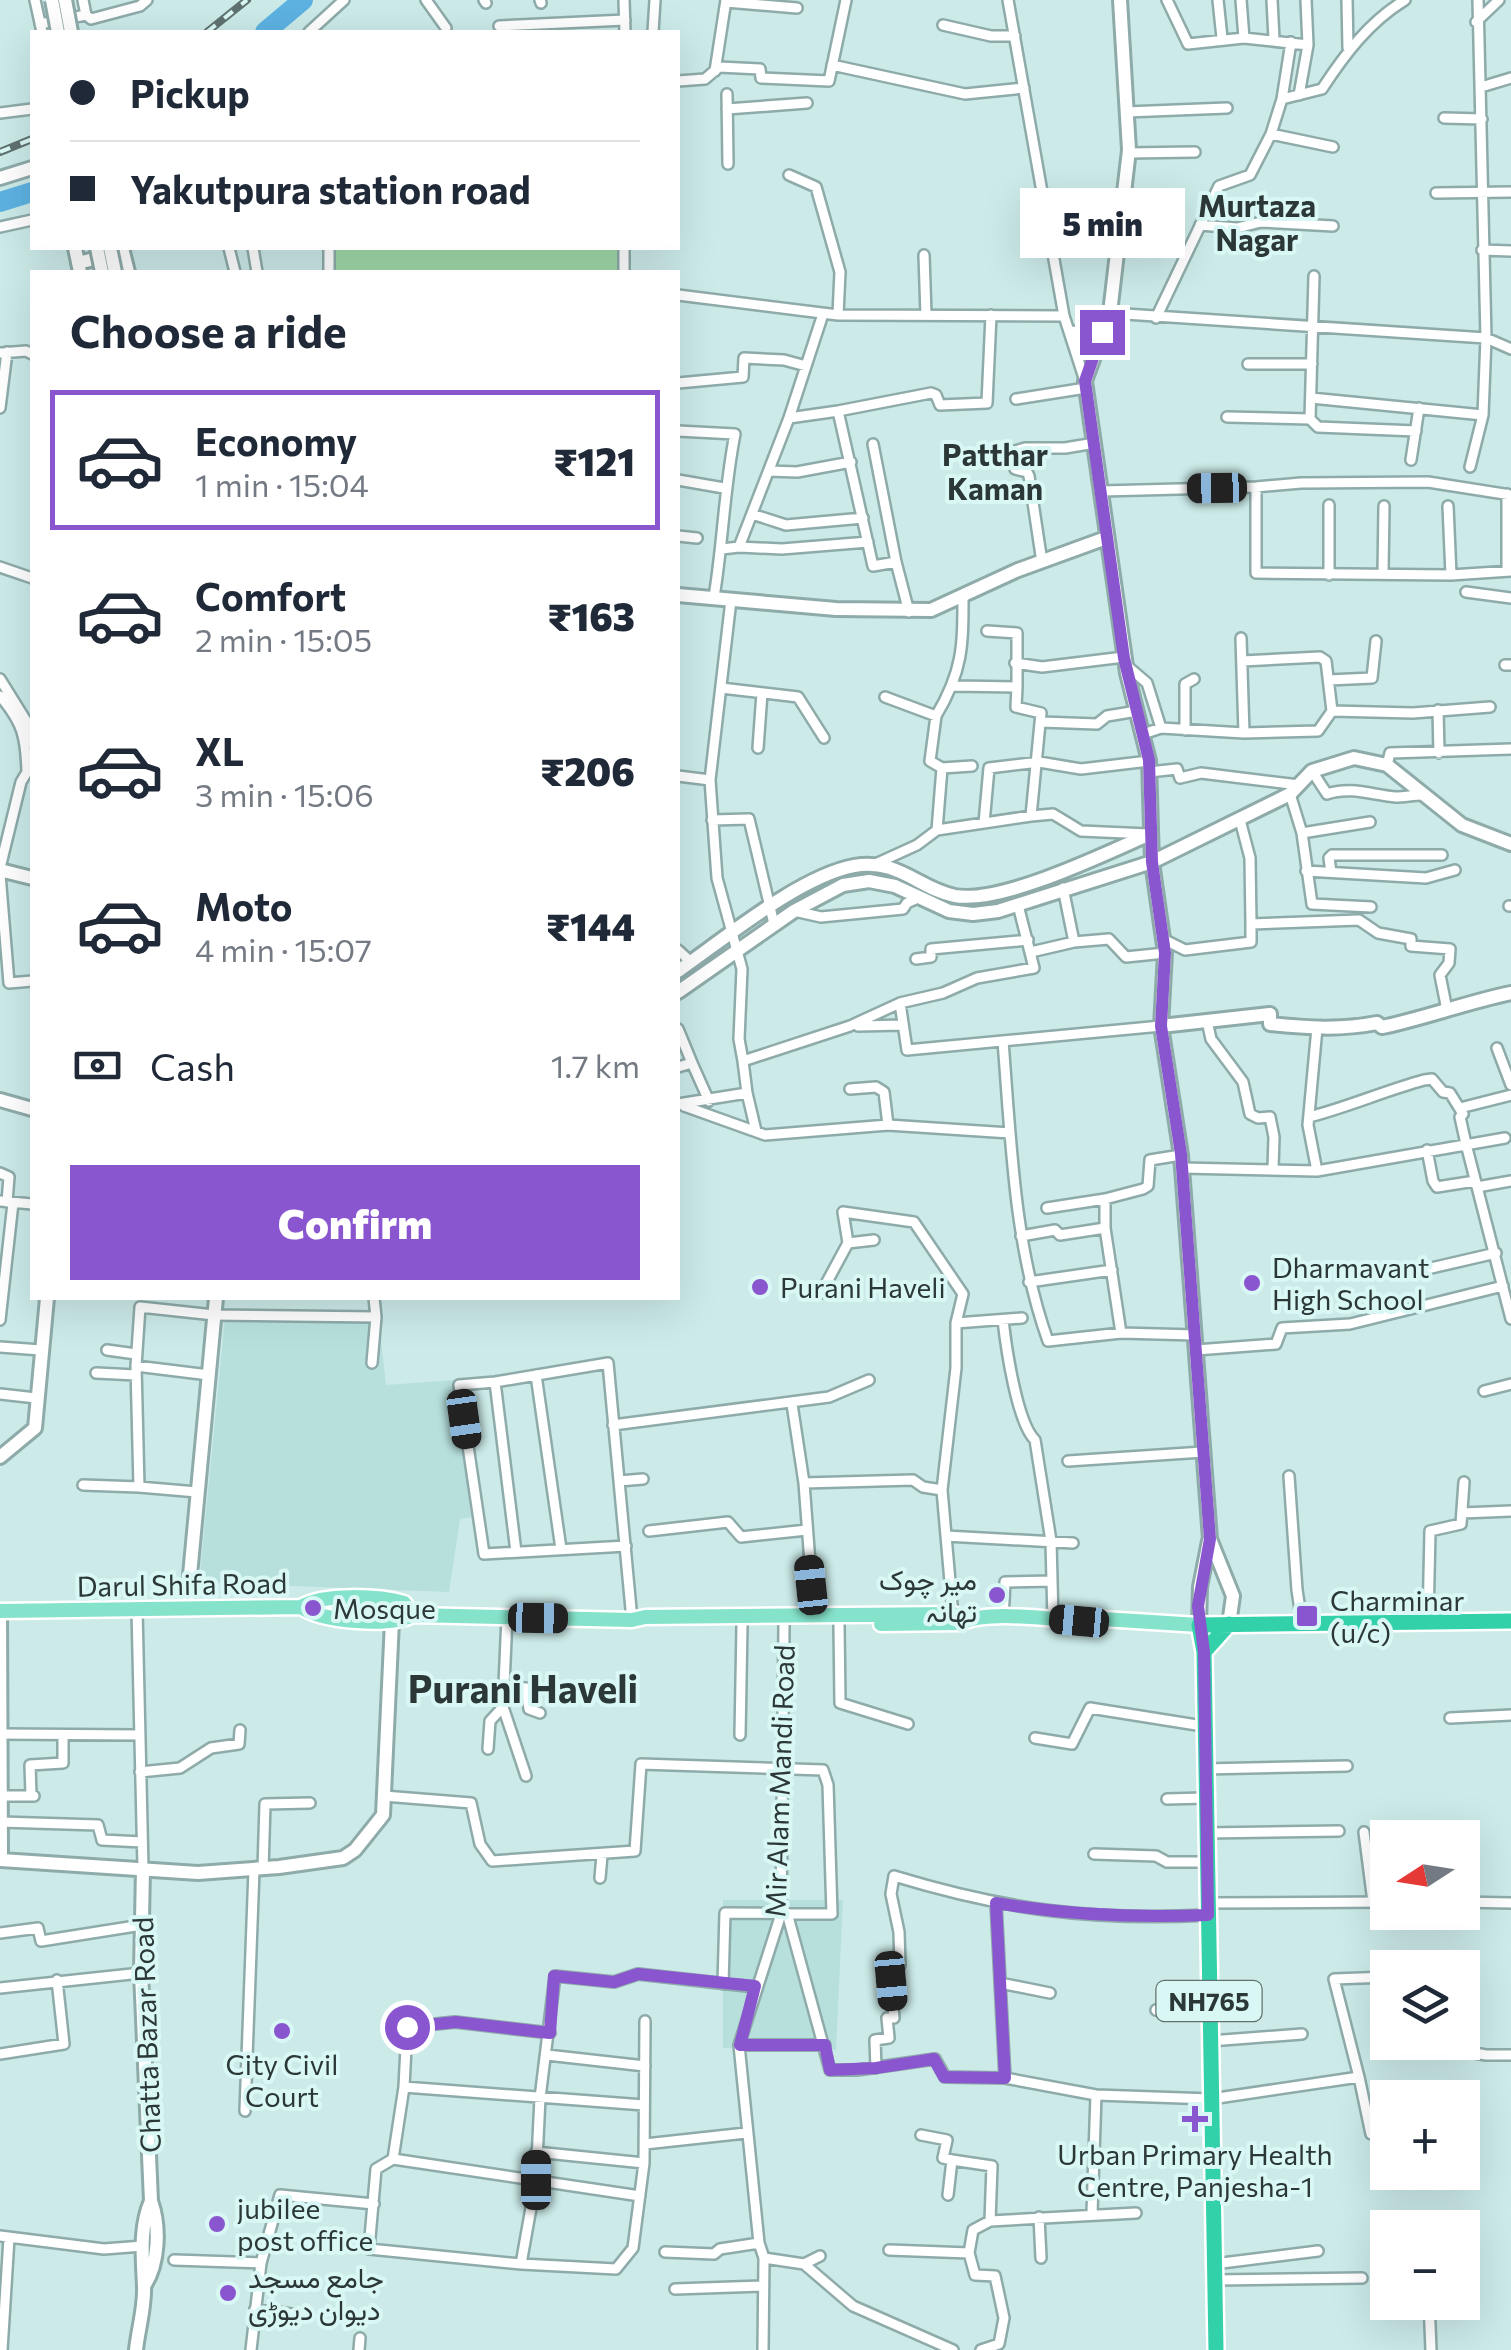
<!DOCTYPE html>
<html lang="en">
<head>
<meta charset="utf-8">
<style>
	:root { --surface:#fff; --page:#f2f2f3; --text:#1f2937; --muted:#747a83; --line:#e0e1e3; --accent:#8a56cf }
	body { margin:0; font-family:Commissioner,Vazirmatn,sans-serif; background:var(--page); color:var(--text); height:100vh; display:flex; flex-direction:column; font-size:38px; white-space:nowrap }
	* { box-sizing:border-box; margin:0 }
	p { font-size:32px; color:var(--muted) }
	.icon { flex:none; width:55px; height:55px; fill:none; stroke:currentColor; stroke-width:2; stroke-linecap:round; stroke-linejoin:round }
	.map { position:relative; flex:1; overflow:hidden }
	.drawer { position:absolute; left:30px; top:270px; width:650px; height:1030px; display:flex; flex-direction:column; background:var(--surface); border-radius:0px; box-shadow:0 10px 40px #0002 }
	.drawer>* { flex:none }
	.banner { position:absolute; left:30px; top:30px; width:650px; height:220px; border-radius:0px; box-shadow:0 10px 40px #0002; display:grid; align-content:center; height:220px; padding:0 40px; background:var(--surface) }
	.needle { width:65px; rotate:258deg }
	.fabs { position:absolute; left:1370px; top:1820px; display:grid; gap:20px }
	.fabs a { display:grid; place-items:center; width:110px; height:110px; border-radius:0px; background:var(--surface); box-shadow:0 10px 40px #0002; font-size:50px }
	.end { position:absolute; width:45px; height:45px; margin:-22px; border:12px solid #8a56cf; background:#fff; box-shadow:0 0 0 5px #fff }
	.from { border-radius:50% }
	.bubble { position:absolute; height:70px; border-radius:0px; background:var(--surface); box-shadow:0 10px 40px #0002; font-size:32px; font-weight:800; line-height:70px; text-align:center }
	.car { position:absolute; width:30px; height:60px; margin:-30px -15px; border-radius:12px; box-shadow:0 0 8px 2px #0007; background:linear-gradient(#222 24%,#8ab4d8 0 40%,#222 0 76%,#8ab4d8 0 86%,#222 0) }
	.banner b { display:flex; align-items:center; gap:35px; height:95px; font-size:38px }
	.banner b+b { border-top:2px solid var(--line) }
	.banner i { width:25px; height:25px; background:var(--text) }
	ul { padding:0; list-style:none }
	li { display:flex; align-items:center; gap:30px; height:140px; margin:0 20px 15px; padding:0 20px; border:5px solid transparent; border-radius:0px }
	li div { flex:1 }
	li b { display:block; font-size:38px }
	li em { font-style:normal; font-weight:800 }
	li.selected { border-color:var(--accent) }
	li>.icon { width:90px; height:90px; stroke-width:1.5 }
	h2 { padding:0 40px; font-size:45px; line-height:120px }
	.pay { display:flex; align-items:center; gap:25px; height:110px; padding:0 40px; font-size:38px }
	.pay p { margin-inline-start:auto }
	.button { display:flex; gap:20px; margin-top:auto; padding:20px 40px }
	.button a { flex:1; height:115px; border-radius:0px; background:var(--accent); color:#fff; font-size:40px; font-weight:800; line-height:115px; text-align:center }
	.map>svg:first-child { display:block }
	.built { fill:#b7e0dd }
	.green { fill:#9fd9a9 }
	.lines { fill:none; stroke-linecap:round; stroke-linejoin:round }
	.river { stroke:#5db2e2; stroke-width:20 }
	.street-casing { stroke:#8eabaa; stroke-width:14 }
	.secondary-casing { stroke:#8eabaa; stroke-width:18 }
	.primary-casing { stroke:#fff; stroke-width:19 }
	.highway-casing { stroke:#fff; stroke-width:20 }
	.street { stroke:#fff; stroke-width:9 }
	.secondary { stroke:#fff; stroke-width:12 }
	.primary { stroke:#85e3cb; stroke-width:14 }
	.highway { stroke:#33d1a9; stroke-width:15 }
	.rail-casing { stroke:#5f7170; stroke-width:8 }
	.rail { stroke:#d8f7f5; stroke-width:4; stroke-dasharray:11; stroke-linecap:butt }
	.secondary-bridge-casing { stroke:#8eabaa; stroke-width:18; stroke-linecap:butt }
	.secondary-bridge { stroke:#fff; stroke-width:12 }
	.route { stroke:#8a56cf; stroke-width:12 }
	.poi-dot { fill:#8a56cf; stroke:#d8f7f5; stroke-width:4 }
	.labels { text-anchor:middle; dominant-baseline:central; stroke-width:8; stroke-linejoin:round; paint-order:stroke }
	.shield { fill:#d8f7f5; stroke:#607170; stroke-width:2.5 }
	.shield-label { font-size:25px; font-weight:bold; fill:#2c3837 }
	.poi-label { font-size:28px; fill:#2c3837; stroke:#d8f7f5; text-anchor:start }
	.street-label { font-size:28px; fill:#2c3837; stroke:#d8f7f5 }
	.neighbourhood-label { font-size:30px; font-weight:bold; fill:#2c3837; stroke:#d8f7f5 }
	.district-label { font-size:38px; font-weight:bold; fill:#2c3837; stroke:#d8f7f5 }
</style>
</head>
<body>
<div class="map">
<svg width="1511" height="2350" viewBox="0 0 1511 2350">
	<rect width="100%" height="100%" fill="#cbeae8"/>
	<path class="built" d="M378,1314L386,1385L456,1380L471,1517L460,1519L449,1592L214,1583L200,1573L225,1318Z
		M723,1900H843L836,2050L723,2048Z"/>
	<path class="green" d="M334,248H621V272L335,271Z"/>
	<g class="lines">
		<path class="river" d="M265,32L303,0
			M0,202L32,192"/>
		<g class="street-casing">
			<path id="street" d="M35,0L42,32
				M83,0L86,15L91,19L140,6L147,0
				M426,0L446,28
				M484,0L486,3
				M540,0L541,3
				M624,0L625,32
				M1008,0L1064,316L1085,381
				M1167,0L1188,44L1244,38L1308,45
				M1218,0L1222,38
				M1241,0L1244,38
				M1272,0L1274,39
				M1347,0L1348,48
				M726,2L797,8
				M1476,22L1499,0
				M40,24L86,15
				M943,25L991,36H1015
				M499,26L625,20
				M309,32L344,0
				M653,32L655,0
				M832,65L965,94L1024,88
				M715,71L726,0
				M678,81L705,79L719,67L760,69L761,78L829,81L846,0
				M1481,87L1511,78
				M727,94L728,164
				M1299,95L1308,45L1306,0
				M1282,99L1291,42
				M727,109L807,103
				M1126,112L1227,108
				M0,113L32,109
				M1444,118L1482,119
				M1271,134L1333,147
				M1128,153L1195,152
				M789,175L816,187L840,272L838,315
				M1436,193L1511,192
				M1200,225L1237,228L1261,222L1333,226
				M0,227L32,220
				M229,248L235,272
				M253,248L257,272
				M329,248V272
				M1482,250L1511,251
				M924,255L926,315
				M624,272V248
				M678,295L838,315L1064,316
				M1110,313L1486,338L1511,349
				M1156,318L1219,186L1250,175L1271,134L1282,99L1322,89C1345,54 1369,22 1405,0
				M1069,331L1102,332
				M0,353L26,351L32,354
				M1248,364H1312
				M678,383L743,377L744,358L784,360L806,366
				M1311,398L1483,415
				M1016,399L1086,388
				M0,408L7,352
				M838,411L931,393L936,395L940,405L987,403L991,315
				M1227,417L1310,419L1318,427L1416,431
				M789,418L838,411L873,566L896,562L909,612
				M1310,419L1314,276
				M678,431L735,434C724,489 723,543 714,597
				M873,444L896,562
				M1012,452L1015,469L1027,472L1029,476L1042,562
				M996,457L1025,448H1065L1095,443
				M1411,460L1419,408
				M1470,467L1483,415L1486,338L1478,0
				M769,471L797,472L851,462
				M678,480L724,488
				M1256,487V573L1451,575L1511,571
				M1102,491L1256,487L1301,483L1428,482L1511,495
				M1329,505V575
				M1448,506L1451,575
				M752,514L786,525L863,518
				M678,536L697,538
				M739,547L782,549L868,542
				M722,549L739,547L789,418L823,314
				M0,567L32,578
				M1507,570V494
				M1383,574L1384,506
				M1466,592L1511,598
				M731,600L710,780L717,878L742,969L739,1039L743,1061
				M987,631L1017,633V687
				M1241,638L1244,733
				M1242,661L1320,657L1326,661L1332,711
				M1015,663L1042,667L1124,657
				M1126,665L1147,683L1161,728
				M1505,665H1511
				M0,679L28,724L32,743
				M1329,680L1372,678L1376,641
				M954,686L1017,687L1016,707L1041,713L1031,816
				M721,688L798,697L824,738
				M0,696C23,723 26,737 27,772L21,782L0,868
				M885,697L936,716C963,671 963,646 963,595
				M1438,710L1439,753
				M936,716L930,761L942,768L972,766
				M1041,722L1097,724L1107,716L1137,711
				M1185,730V684L1194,679
				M1143,734L1161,728L1244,733L1318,731L1332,711L1413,713L1490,707
				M758,748L762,693
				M1387,765L1390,753L1511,749
				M1312,771L1327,794C1350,786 1373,795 1396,797C1404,797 1414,795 1422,795
				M1149,772L1177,769L1180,778L1201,773L1299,785
				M678,776L710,780
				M1290,794L1302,833L1312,904L1371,907
				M712,820L749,819L774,924
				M1240,820L1250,858L1251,924
				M984,823L989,768L1039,762L1081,769L1149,761
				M937,830L942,768
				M1302,833L1370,822
				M873,865L917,845L937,830L1031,816L1053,814L1081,831L1148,834
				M1306,871L1426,878L1455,870
				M1331,872L1329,858L1332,855H1442
				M0,874L9,983L32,981
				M1063,888L1074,942
				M1509,906H1511
				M794,911L821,917L903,909L907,903L918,898
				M1163,939L1185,950L1251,942V924L1359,920L1378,933L1411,939V946L1450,949L1449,963L1440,975L1447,1010
				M678,950L691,962
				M1031,952L1074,942L1109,939L1126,957L1165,953
				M916,959L931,957V949L1028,940
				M900,1003L907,1050L1161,1026
				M1207,1021L1211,1039L1243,1082L1250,1114L1258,1118L1270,1117L1274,1137L1273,1168
				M858,1026L903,1025
				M678,1029L692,1063
				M1003,1041C1011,1142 1014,1246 1048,1341L1121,1333L1195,1335
				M1497,1048L1511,1085
				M678,1067L692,1063L709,1101
				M850,1089L876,1087L884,1092L888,1125
				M747,1093L756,1131
				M678,1104L747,1093L743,1061L850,1026L900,1003L943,993L977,978L1034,968L1018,905
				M684,1106L765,1135L888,1125L1010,1133
				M1460,1108L1511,1095
				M1309,1117C1348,1107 1384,1091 1424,1080L1432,1079L1443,1092L1450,1093L1463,1114L1460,1117L1466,1144L1511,1319
				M1427,1150L1433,1181L1437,1187L1475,1181
				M1182,1168L1317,1171L1505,1138
				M1317,1171L1308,1125L1317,1028
				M0,1173L9,1177L7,1202
				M1477,1187L1511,1181
				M1105,1199V1228L1121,1333
				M0,1201L32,1204
				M1047,1208L1105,1199L1143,1189L1148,1186L1150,1160L1181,1155
				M1021,1236L1055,1230L1060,1235L1105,1228
				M848,1243L874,1240
				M1427,1269L1496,1253
				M1029,1282L1112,1270
				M821,1293L848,1243L843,1212L914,1222L963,1294L956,1323V1368L942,1490L953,1616
				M0,1320L13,1203
				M1003,1320C1006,1347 1017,1423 1035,1440L1051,1541L1052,1581L1005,1582L1003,1618
				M956,1323L1022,1318
				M0,1347L41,1350
				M107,1350L136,1354
				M1196,1350L1276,1344L1282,1328L1350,1324L1503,1286
				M372,1363L376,1317L374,1298
				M136,1366L140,1307L214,1315L376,1317
				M96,1373L136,1375
				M536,1375L561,1549
				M495,1382L516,1552
				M1484,1391L1511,1384
				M0,1394L36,1398
				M792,1404L804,1483L814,1616
				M613,1425L829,1397L869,1380
				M1068,1461L1203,1452
				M1289,1476L1297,1590L1302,1623
				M619,1481L643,1479
				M804,1483L913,1480L923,1487L942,1490
				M83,1485L139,1487
				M197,1492L139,1487L136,1366L209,1375
				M1462,1513L1511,1511
				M649,1531L728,1522L741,1537L807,1530
				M946,1536L1073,1543
				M626,1546L484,1554L459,1385L495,1382L608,1363L632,1620
				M1052,1581L1053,1619
				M137,1610L143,1868
				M507,1617L503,1707L526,1776
				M1428,1621L1430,1531L1461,1524L1464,1482
				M839,1625L840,1703L908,1724
				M504,1687L526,1688L529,1709L540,1713
				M1450,1718L1511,1715
				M0,1734L139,1735
				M740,1735L742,1625
				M1035,1738L1072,1744L1090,1708L1203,1726
				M488,1749L490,1721L503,1707
				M1204,1769L1347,1766
				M140,1772L180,1768L211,1748L239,1744L240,1730
				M31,1795L30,1765L63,1763V1735
				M2,1796H34
				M384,1796L471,1803L480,1844L492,1861L635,1851L641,1764L823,1770L828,1785L832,1914L725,1913L723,1984
				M1167,1799L1204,1798
				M1,1822L98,1825L102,1840L142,1842
				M1364,1832L1373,1902
				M1207,1833L1339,1831
				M1094,1854L1156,1856L1167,1862H1205
				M263,1869L265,1804L310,1803
				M600,1878L602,1855
				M1462,1902L1511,1903
				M996,1903L1005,2078
				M1207,1903L1388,1902
				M787,1913L830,2070H857L935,2059L945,2077L1005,2078L1096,2095L1211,2099L1359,2077L1334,1979L1388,1977
				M0,1933L38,1928L41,1941L142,1925
				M1000,1983L1050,1993
				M0,1988L141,1973
				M1156,2010L1209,2001
				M550,2033L455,2022L407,2027L404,2087L393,2159L376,2169L369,2249L521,2264L616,2269L633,2248L644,2163L645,2021
				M1210,2041L1302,2034
				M1412,2042L1486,2055H1511
				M739,2045H825
				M0,2054L64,2044L57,1980
				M547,2055L645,2066
				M876,2068L875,2040L889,2038L887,2018H894L891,1981L900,1965L899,1932L891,1894L894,1876C1006,1910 1091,1921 1208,1915
				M1359,2077L1371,2134
				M404,2087L644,2105
				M245,2111L254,1870
				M921,2135L947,2140L943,2158L952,2160L948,2195
				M645,2144L746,2133
				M536,2152L644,2163
				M393,2159L640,2196
				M952,2160L992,2166L990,2221L1136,2213
				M1092,2213L1096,2095
				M1039,2217L1041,2258
				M0,2236L104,2249L143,2246
				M889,2250L969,2253L975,2275L995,2276L1004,2318L999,2344L981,2350
				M665,2252L714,2254L720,2249L759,2243
				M969,2253L973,2230L990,2221
				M764,2258L804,2264L853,2306L953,2350
				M174,2260L261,2263
				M521,2264L536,2180L540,2098L555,1976L614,1982L638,1974L755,1987
				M804,2264L820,2256
				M1214,2264L1318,2251
				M1215,2280L1362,2278
				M675,2289L762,2286
				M1429,2302L1431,2350
				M255,2309L306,2316
				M2,2350L9,2238
				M251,2350L261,2263L280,2195L374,2204
				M359,2350L360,2338
				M763,2350L764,2258L759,2243L739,2045L781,1914L784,1625"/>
		</g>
		<g class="secondary-casing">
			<path id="secondary" d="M1120,0L1129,150L1110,313L1085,381L1127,673L1149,761L1152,862L1165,953L1161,1026L1181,1155L1210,1539L1233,1596L1229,1624
				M0,178L32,168
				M75,248L80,272
				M122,248L128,272
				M78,263L123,252
				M678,595L836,609L931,610L1018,570L1106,538
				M0,870L32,878
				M678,971C724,939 800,876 854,866C898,858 919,889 955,896C1002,904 1104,854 1150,834
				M678,992L794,911L843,885L869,881L895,886L949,911L973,914L998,911L1152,862L1290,794L1312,771L1354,758L1387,765L1462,825L1511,844
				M1161,1026L1270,1014V1024C1307,1028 1341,1030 1377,1023L1382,1027C1426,1018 1467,1002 1511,993
				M0,1100L32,1109
				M0,1457L35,1428L47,1298
				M187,1607L216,1298
				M0,1611L1,1860L198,1873L279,1867L343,1858L355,1850L383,1815L392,1621
				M1199,1625L1200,1587L1209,1541
				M143,1868L141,1973L151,2201C160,2226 159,2264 144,2286
				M136,2350C138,2330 145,2307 144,2287C143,2259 139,2228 151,2201"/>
		</g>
		<g class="primary-casing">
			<path id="primary" d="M301,1607C323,1593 380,1596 404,1603L413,1615
				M0,1611L301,1607C323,1622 389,1627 413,1615L632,1620L645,1617L953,1614L969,1619
				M881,1624L960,1623C988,1610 1047,1619 1079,1621L1087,1618L1199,1625"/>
		</g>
		<g class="highway-casing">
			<path id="highway" d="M1204,1652L1229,1624
				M1216,2350L1204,1652L1199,1625L1511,1621"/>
		</g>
		<use href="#street" class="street"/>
		<use href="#secondary" class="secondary"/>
		<use href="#primary" class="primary"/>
		<use href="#highway" class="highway"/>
		<g class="rail-casing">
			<path id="rail" d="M207,32L247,0
				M0,152L32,139"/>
		</g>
		<use href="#rail" class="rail"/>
		<g class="secondary-bridge-casing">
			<path id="secondary-bridge" d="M52,0L58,32
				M65,0L71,32
				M97,248L102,272
				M110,248L115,272"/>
		</g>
		<use href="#secondary-bridge" class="secondary-bridge"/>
	</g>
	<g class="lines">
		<path class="route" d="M407,2027L456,2022L550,2033L554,1976L614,1982L638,1974L755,1986L740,2045H825L830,2070L876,2068L934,2059L944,2077L1005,2078L996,1903C1067,1915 1135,1918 1208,1915L1204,1652L1198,1606L1210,1539L1181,1154L1161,1026L1165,953L1152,862L1149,760L1124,658L1085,381L1102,332"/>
	</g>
	<g class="poi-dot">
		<circle cx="1252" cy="1283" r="10"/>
		<circle cx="760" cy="1287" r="10"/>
		<circle cx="997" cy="1595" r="10"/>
		<circle cx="313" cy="1608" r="10"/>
		<rect x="1295" y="1604" width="24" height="24" rx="5"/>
		<circle cx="282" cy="2031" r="10"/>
		<path d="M1190 2104h10v10h10v10h-10v10h-10v-10h-10v-10h10z"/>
		<circle cx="217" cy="2224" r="10"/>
		<circle cx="228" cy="2293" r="10"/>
	</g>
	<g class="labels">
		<rect class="shield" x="1156.5" y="1981" width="105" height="40" rx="8"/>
		<g class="shield-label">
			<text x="1209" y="2001">NH765</text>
		</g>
		<g class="poi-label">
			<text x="1272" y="1267">Dharmavant<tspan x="1272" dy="32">High School</tspan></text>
			<text x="780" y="1287">Purani Haveli</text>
			<text x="977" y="1579" text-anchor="end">میر چوک<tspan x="977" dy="32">تھانہ</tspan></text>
			<text x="1330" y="1600">Charminar<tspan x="1330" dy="32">(u/c)</tspan></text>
			<text x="333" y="1608">Mosque</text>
			<text x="282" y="2064" text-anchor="middle">City Civil<tspan x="282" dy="32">Court</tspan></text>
			<text x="1195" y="2154" text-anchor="middle">Urban Primary Health<tspan x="1195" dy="32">Centre, Panjesha-1</tspan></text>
			<text x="237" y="2208">jubilee<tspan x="237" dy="32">post office</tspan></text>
			<text x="248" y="2277">جامع مسجد<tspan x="248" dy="32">دیوان دیوڑی</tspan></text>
		</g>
		<g class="street-label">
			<text transform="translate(182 1584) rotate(-1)">Darul Shifa Road</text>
			<text transform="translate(779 1781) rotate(-88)">Mir Alam Mandi Road</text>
			<text transform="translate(146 2035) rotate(-92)">Chatta Bazar Road</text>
		</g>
		<g class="neighbourhood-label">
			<text x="1257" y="204">Murtaza<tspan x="1257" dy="34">Nagar</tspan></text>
			<text x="995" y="453">Patthar<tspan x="995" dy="34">Kaman</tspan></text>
		</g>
		<g class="district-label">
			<text x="523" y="1687">Purani Haveli</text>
		</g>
	</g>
</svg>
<div class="fabs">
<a><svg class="needle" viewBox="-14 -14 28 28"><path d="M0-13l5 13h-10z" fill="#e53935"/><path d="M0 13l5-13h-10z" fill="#747a83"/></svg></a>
<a><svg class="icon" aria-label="layers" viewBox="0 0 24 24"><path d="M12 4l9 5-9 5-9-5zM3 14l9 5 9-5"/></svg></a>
<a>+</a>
<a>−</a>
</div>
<i class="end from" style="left:407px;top:2027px"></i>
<i class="end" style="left:1102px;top:332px"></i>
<div class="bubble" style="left:1020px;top:188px;width:165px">5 min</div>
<i class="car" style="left:1217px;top:488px;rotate:269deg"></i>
<i class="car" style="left:464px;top:1419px;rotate:172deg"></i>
<i class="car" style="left:811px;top:1585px;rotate:354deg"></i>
<i class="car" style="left:538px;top:1618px;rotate:91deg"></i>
<i class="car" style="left:1079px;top:1621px;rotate:275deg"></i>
<i class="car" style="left:891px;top:1981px;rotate:175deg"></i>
<i class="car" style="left:536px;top:2180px;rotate:0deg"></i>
<div class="banner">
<b><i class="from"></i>Pickup</b>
<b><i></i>Yakutpura station road</b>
</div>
<section class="drawer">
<h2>Choose a ride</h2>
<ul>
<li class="selected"><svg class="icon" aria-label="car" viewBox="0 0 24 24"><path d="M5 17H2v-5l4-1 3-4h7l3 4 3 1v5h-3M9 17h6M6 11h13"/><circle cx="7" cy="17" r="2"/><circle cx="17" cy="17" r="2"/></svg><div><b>Economy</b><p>1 min · 15:04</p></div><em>₹121</em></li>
<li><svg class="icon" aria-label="car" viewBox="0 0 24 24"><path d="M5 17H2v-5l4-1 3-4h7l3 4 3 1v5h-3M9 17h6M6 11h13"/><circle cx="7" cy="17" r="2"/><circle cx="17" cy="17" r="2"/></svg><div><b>Comfort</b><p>2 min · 15:05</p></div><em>₹163</em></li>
<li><svg class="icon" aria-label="car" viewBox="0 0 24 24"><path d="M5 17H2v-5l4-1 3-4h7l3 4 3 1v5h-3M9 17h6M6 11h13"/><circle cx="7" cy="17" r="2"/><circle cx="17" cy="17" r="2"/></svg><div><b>XL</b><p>3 min · 15:06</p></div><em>₹206</em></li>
<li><svg class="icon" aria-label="car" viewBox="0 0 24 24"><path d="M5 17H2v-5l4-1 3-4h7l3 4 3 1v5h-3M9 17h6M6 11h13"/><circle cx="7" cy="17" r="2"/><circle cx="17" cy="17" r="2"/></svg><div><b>Moto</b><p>4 min · 15:07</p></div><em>₹144</em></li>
</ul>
<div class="pay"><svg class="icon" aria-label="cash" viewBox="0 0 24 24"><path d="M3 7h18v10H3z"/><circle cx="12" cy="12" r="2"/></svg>Cash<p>1.7 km</p></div>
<div class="button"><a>Confirm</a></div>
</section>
</div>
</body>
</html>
